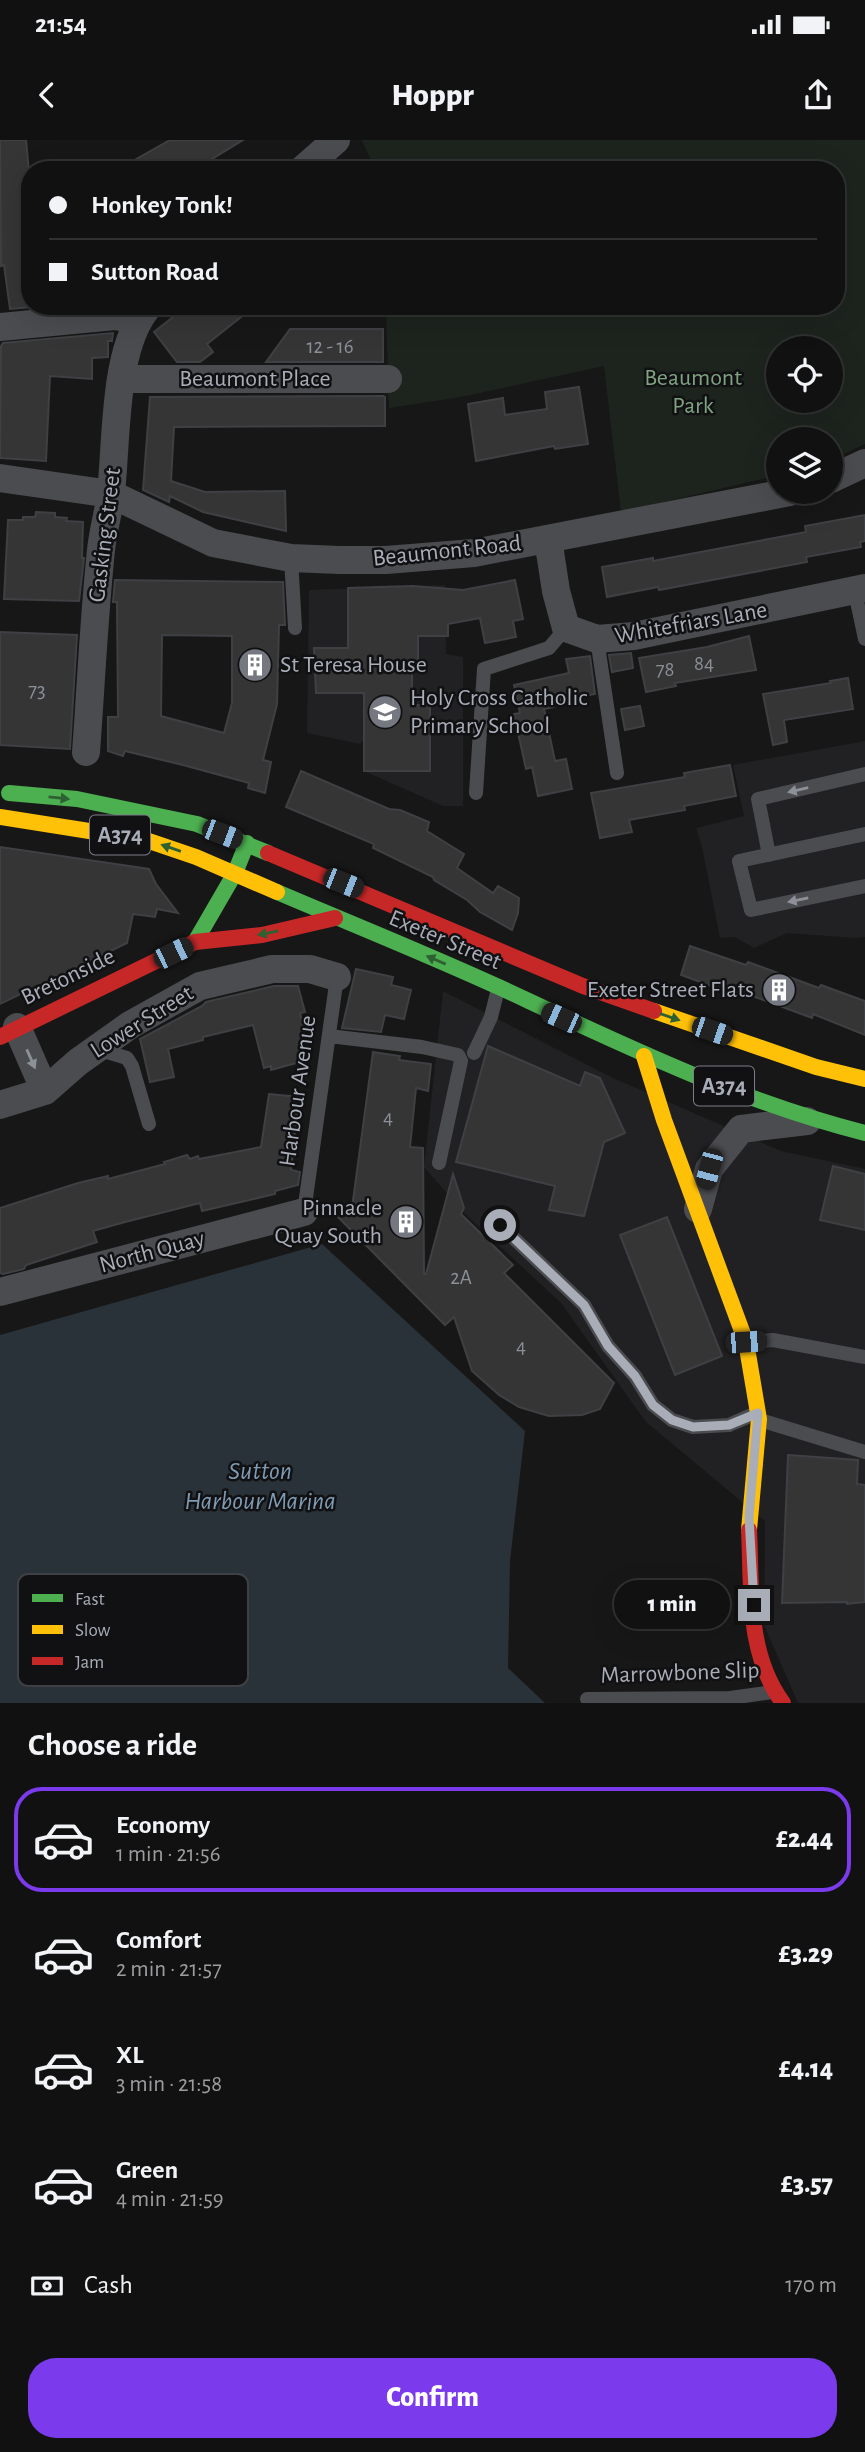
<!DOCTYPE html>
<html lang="en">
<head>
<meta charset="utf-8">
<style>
	:root { --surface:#111; --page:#1a1a1a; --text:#f1f3f6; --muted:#9c9d9f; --line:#303131; --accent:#7c3aed }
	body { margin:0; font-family:"Alegreya Sans",sans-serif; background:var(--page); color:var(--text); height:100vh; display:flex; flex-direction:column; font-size:26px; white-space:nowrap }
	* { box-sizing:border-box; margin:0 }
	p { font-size:23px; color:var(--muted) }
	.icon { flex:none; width:38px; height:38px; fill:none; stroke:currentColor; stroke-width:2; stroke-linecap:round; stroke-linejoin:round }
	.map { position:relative; height:1563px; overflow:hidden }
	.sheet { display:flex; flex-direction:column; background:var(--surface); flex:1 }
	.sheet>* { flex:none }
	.hud { position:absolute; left:21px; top:21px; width:824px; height:154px; border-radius:28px; box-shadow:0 7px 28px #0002,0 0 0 2px var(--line); display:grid; align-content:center; height:154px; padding:0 28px; background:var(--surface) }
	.buttons { position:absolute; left:766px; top:196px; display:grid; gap:14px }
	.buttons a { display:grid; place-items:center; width:77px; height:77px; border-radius:50%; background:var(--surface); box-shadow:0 7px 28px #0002,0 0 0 2px var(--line); font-size:35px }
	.end { position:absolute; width:32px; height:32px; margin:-16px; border:9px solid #a8adb8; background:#111; box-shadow:0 0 0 4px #111 }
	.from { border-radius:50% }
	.bubble { position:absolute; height:49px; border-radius:24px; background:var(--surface); box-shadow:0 7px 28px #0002,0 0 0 2px var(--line); font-size:23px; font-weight:800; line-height:49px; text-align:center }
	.car { position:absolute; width:21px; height:42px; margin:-21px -10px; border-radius:9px; box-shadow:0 0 5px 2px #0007; background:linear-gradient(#222 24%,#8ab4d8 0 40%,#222 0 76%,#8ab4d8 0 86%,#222 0) }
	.hud b { display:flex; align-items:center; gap:24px; height:66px; font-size:26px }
	.hud b+b { border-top:2px solid var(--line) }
	.hud i { width:18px; height:18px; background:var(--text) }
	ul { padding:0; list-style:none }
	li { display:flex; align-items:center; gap:21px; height:105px; margin:0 14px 10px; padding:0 14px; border:4px solid transparent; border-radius:28px }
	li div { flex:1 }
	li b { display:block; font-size:26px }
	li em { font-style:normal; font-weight:800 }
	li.selected { border-color:var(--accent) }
	li>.icon { width:63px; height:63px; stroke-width:1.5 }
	h2 { padding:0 28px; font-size:32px; line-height:84px }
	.pay { display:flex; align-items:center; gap:18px; height:77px; padding:0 28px; font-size:26px }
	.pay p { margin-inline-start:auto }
	.action { display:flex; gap:14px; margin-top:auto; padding:14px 28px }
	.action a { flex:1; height:80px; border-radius:28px; background:var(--accent); color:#fff; font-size:28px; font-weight:800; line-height:80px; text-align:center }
	.status { display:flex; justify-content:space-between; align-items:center; height:49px; padding:0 35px; background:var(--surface); direction:ltr }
	.status svg { height:19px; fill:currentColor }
	header { display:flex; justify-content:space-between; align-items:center; height:91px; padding:0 28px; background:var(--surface); font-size:32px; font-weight:800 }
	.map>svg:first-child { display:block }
	.built { fill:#212123 }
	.green { fill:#1d241e; fill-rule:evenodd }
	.water { fill:#2a3239 }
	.building { fill:#353536; stroke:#3f4043; stroke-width:2; fill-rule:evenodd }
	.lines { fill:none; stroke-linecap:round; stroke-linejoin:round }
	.lane { stroke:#4b4c50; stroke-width:14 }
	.street { stroke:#4b4c50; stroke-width:28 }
	.fast { stroke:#4caf50; stroke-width:16 }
	.slow { stroke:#ffc107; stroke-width:16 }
	.jam { stroke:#c62828; stroke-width:16 }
	.oneway { fill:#8c9099 }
	.oneway2 { fill:#2e6032 }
	.route { stroke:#a8adb8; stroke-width:9 }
	.labels { text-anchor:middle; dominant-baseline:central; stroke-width:5; stroke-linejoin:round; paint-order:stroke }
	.number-label { font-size:21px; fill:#8b8f98 }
	.shield { fill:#111113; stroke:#7b7e86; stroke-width:2 }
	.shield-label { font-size:23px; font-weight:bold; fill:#a8adb8 }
	.park-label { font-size:24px; fill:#7fa381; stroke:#111113 }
	.street-label { font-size:24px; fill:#a8adb8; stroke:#111113 }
	.poi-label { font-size:24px; fill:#a8adb8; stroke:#111113; text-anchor:start }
	.water-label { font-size:26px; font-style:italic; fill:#7f9bb3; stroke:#111113 }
	.key { fill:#111113; stroke:#3e4045; stroke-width:2 }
	.key-label { font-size:19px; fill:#a8adb8 }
</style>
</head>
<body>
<div class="status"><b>21:54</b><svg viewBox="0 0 49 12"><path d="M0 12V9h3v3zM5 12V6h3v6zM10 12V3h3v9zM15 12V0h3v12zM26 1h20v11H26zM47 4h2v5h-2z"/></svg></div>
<header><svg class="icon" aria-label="back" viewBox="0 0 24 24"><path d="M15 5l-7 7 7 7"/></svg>Hoppr<svg class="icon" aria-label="share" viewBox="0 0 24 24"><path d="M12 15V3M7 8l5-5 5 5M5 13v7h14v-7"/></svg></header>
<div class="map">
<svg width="865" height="1563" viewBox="0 0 865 1563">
	<rect width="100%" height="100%" fill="#171717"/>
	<path class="built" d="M445,445L446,514L463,517V666H443L364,631V600L360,604L307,593L309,450Z
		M865,601V797L855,798L787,793L754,808L735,797L720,798L702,707L696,688L744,676L733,625Z
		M443,851L611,937L781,1011L865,1029V1563H798L764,1485L765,1381L646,1282L561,1163L462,1071L424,1027Z"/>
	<path class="green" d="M362,0H865V304L831,320V299H779V335L621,372L604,226L461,257L389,268L386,166H836V30H375ZM779,208H831V261H779Z"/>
	<path class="water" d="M322,1104L525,1291L510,1421L508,1528L545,1563H0V1195Z"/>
	<path class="building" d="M0,0H26L30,43L31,167L10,169L4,125L1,126Z
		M170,0H243L194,30H117Z
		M187,166H255L207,204L213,212L200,222H177L154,192Z
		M290,189H383V222H266Z
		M113,193L112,201H108V217L92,218V239L50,236L46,321L0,318L1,206L3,203Z
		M579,247L588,304L555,309L554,306L476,321L468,264L503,258L505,275L547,269L545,252Z
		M383,256L385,257V286L174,287L171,341L205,352L285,351L286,391L203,372L170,356L169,362L143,350L150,257Z
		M36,372L55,373V377L67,378L66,381L83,382L82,418H84L79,461L4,459L8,380H23V377H35Z
		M865,375V401L860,402L861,407L806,417L807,422L659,450L658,447L607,457L602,427L653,418V421L806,392L805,386Z
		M115,440L283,442L285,485H279L277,564L263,620L271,622L265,653L248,648L249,643L183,625L125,611L123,616L108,611V577H118L117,462H113ZM162,495L232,496V563L224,593L161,576Z
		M515,440L523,479L513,481L516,497L485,503L480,478L448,484V496H418V530H412V565H430V631H364V553H316L314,508H348V448L413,446L463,450Z
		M0,492L77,495L70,609L0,605Z
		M749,496L756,530L675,543L676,546L646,552L639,518L707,507Z
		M631,513L633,528L612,532L609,515Z
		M590,516L595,554L553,562L554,567L544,569L555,621L566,619L572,649L538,656L532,627L526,629L514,574L520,573L514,545L569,533L566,519Z
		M848,538L853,569L784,580L787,602L773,605L763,554L831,543L830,541Z
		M640,566L644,586L625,590L621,569Z
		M730,625L736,656L684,666L685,670L629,680L632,692L600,698L591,653L685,637L684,633Z
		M301,631L389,669L400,670L429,682L427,691L464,714L457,728L493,753L498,746L519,758L518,773L512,790L480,772L467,760L434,740L433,737L373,708L374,704L286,667Z
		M0,707L149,729L156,744L178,773L157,769L155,777L133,774L127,803L0,864Z
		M690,806L746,825L748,822L819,848L821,845L865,861V895L813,874L812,878L739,851L738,856L681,835Z
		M356,829L393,837L391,845L411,850L404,879L385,875L381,892L342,888Z
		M274,846H298L305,872L300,873L310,916L299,919L300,922L271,930V926L264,928L253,885L203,897V900L168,909L174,937L150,942L140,899L202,866L206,862Z
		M488,906L580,946L585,932L600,938L625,993L604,1002L584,1076L549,1070L555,1046L456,1022Z
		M373,912L400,916L399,920L431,924L428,951L416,948L410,1007L423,1008L424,1134H426L453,1034L464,1068L461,1074L513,1125L504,1133L614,1243L600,1269L582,1275L549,1276L519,1267L499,1255L472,1231L454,1177L445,1185L327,1066L352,1068Z
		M269,954L299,957L291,1030L300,1032L298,1045L275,1051V1054L202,1071L200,1063L125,1082L93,1091L97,1102L26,1125L24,1129L3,1134L0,1133V1068L78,1043L108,1036V1039L165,1024L164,1022L187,1015L190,1019L198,1016L199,1019L261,1007Z
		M833,1026L865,1034V1090L820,1080Z
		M667,1077L722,1216L675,1235L620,1095Z
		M788,1315L858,1320L857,1344L865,1345V1462L847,1464V1462L782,1463Z"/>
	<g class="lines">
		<path class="lane" d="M291,418L295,488
			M855,452L865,499
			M597,499L617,633
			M476,653L484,529L549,508L566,488
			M865,694L739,721L751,770L865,746
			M769,715L758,659L865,634
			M329,896L422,907L458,915L461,921L439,1023
			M97,909L127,918L132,926L149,984
			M474,913L491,877L498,849
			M304,1072L337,837
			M500,1085L584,1165L608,1206L635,1236L653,1265L672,1280L693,1287L729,1285L754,1274
			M748,1202L773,1200L865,1217
			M760,1280L865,1312
			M587,1559L730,1558L773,1552"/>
		<path class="street" d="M302,30L336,0
			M0,187L115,176L137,180
			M121,239H388
			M0,338L111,354L213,403L291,418L339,420H386L474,413L790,352
			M831,339L865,323
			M548,399L556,451L566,488L597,499L634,496L865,448
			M86,612C91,545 94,477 101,410C103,390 109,371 111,352C117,299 113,206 149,166
			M17,887L45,951
			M0,965L45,951L78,922L130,885L200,846L272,829H310L337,837
			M698,1069L709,1029L741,989L807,981
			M0,1152L304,1072"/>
		<path class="fast" d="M9,653L77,659L197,684L268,713
			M277,752C352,784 427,814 501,848C619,903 738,961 865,993
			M195,802L235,733L247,703"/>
		<path class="slow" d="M0,677L146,700L196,717L277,752
			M654,871L816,927L865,939
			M644,916L664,980L746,1202L759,1279L749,1390"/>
		<path class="jam" d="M268,713L583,846L654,871
			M0,897L195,802L262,795L335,778
			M749,1390C752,1449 746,1513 783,1563"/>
	</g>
	<defs><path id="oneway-solid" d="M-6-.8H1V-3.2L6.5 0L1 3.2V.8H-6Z" transform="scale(1.75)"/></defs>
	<g class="oneway">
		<use href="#oneway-solid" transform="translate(798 650) rotate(167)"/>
		<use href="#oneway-solid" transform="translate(798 760) rotate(168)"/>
		<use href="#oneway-solid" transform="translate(31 919) rotate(66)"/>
	</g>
	<g class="oneway2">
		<use href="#oneway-solid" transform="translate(59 658) rotate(6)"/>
		<use href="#oneway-solid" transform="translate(171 708) rotate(-161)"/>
		<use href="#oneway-solid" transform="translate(268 793) rotate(168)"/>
		<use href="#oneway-solid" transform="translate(436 820) rotate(-157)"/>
		<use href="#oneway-solid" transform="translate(670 877) rotate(19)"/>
	</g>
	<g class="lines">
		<path class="route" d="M500,1085L584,1165L608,1206L635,1236L653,1265L672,1280L693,1287L729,1285L758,1273L749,1377L754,1465"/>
	</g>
	<defs>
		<g id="building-disc" transform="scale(1.75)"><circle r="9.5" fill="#757880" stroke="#111113"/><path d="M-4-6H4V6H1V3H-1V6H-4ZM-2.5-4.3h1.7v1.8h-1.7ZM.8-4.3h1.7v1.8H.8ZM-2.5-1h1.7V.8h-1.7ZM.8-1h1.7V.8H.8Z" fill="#fff"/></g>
		<g id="school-disc" transform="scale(1.75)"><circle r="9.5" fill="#757880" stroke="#111113"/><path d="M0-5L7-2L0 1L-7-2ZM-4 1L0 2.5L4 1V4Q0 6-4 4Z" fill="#fff"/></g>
	</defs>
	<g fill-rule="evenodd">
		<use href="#building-disc" x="255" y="525"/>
		<use href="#school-disc" x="385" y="572"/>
		<use href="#building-disc" x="779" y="850"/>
		<use href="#building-disc" x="406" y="1082"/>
	</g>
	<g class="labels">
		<g class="number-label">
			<text x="330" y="206">12 - 16</text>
			<text x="704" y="523">84</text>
			<text x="665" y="529">78</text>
			<text x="37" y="550">73</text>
			<text x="388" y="977">4</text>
			<text x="461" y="1137">2A</text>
			<text x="521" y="1206">4</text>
		</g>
		<g class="shield">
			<rect x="90" y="675.5" width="60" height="39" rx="5"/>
			<rect x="694" y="926.5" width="60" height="39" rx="5"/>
		</g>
		<g class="shield-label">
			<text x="120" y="695">A374</text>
			<text x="724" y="946">A374</text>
		</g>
		<g class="park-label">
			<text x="693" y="238">Beaumont<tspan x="693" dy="28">Park</tspan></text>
		</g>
		<g class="street-label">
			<text x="255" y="239">Beaumont Place</text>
			<text transform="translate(105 395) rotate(-83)">Gasking Street</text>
			<text transform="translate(447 411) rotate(-6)">Beaumont Road</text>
			<text transform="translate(691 483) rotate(-10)">Whitefriars Lane</text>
			<text transform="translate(445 800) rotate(23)">Exeter Street</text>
			<text transform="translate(68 837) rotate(-26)">Bretonside</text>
			<text transform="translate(142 882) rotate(-32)">Lower Street</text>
			<text transform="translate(298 951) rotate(-82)">Harbour Avenue</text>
			<text transform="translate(152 1112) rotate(-15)">North Quay</text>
			<text transform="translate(680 1533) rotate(-2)">Marrowbone Slip</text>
		</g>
		<g class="poi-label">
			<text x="280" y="525">St Teresa House</text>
			<text x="410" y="558">Holy Cross Catholic<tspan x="410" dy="28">Primary School</tspan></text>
			<text x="754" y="850" text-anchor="end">Exeter Street Flats</text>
			<text x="382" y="1068" text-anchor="end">Pinnacle<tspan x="382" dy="28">Quay South</tspan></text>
		</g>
		<g class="water-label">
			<text x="260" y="1331">Sutton<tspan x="260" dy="30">Harbour Marina</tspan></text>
		</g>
	</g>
	<rect x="18" y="1434" width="230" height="112" rx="10" class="key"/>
	<rect x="32" y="1454" width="31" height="8" fill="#4caf50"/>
	<rect x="32" y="1485" width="31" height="9" fill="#ffc107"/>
	<rect x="32" y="1517" width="31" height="8" fill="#c62828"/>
	<g class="key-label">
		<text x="75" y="1465">Fast</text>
		<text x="75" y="1496">Slow</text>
		<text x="75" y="1528">Jam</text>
	</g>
</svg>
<div class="buttons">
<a><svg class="icon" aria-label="locate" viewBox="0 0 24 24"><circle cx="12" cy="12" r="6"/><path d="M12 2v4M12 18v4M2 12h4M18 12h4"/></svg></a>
<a><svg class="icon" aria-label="layers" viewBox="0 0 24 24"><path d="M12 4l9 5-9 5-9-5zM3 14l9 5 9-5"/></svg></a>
</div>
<i class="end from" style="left:500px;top:1085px"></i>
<i class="end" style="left:754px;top:1465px"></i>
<div class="bubble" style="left:614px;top:1440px;width:116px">1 min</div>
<i class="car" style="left:222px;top:694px;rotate:111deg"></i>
<i class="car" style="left:343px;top:743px;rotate:112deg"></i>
<i class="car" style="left:173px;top:813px;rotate:64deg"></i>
<i class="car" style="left:561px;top:878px;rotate:294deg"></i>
<i class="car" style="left:712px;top:891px;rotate:109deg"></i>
<i class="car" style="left:709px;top:1029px;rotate:195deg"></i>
<i class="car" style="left:746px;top:1202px;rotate:86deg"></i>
<div class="hud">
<b><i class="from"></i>Honkey Tonk!</b>
<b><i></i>Sutton Road</b>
</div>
</div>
<section class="sheet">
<h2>Choose a ride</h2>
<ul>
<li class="selected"><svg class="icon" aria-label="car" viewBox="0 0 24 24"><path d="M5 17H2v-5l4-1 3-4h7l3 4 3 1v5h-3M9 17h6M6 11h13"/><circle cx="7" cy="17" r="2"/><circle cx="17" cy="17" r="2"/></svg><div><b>Economy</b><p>1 min · 21:56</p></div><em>£2.44</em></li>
<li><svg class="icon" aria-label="car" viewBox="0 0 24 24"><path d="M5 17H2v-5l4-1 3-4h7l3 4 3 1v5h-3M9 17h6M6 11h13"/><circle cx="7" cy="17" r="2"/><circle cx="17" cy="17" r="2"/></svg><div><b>Comfort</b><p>2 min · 21:57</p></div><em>£3.29</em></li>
<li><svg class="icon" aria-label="car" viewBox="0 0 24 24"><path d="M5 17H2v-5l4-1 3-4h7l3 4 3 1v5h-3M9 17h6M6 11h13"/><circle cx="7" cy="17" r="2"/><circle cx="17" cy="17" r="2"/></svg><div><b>XL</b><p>3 min · 21:58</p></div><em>£4.14</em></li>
<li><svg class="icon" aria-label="car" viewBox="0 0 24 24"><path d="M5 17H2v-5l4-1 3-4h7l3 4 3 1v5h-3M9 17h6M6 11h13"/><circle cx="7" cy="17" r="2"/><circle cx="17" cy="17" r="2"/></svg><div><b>Green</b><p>4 min · 21:59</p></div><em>£3.57</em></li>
</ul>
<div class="pay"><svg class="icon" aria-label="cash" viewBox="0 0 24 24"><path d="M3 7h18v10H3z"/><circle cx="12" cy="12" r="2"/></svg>Cash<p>170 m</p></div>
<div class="action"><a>Confirm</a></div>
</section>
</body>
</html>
